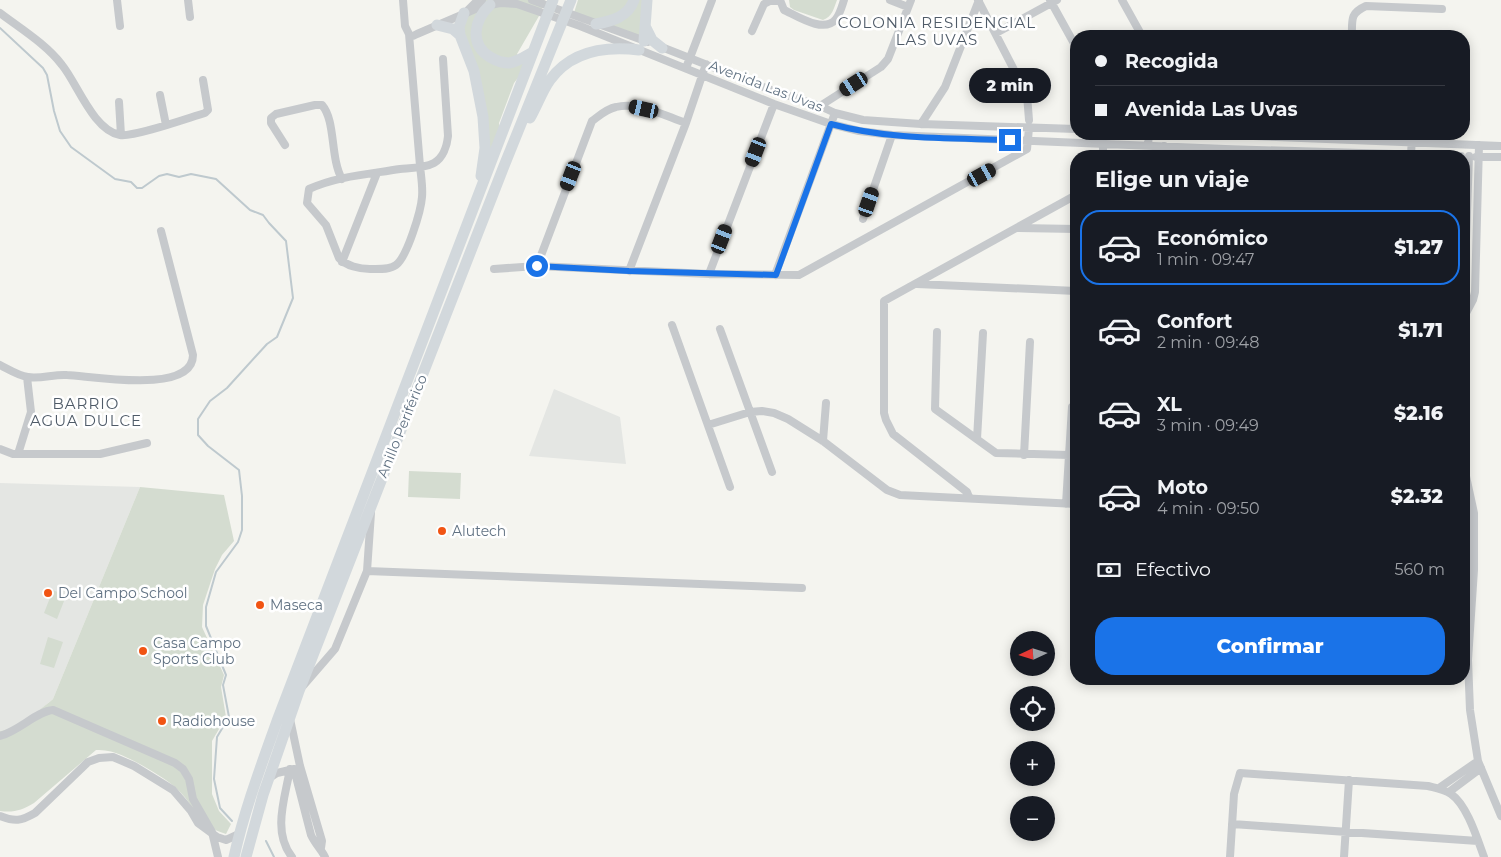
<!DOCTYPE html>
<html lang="es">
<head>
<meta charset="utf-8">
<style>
	:root { --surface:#171b24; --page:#242831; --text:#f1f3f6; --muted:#9ea1a6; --line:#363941; --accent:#1a73e8 }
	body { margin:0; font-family:Montserrat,sans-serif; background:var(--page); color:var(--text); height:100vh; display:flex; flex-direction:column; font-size:19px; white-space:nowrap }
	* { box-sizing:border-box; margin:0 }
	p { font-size:16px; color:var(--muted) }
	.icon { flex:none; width:28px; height:28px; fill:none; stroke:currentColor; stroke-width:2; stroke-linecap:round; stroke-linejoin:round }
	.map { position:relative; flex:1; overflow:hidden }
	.side { position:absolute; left:1070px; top:150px; width:400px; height:535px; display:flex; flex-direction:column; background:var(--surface); border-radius:20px; box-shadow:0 2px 12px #0003 }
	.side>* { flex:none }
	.banner { position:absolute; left:1070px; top:30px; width:400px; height:110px; border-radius:20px; box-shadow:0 2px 12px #0003; display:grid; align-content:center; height:110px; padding:0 25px; background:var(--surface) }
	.needle { width:32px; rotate:266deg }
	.buttons { position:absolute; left:1010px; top:631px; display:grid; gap:10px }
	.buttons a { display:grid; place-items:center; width:45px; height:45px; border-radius:50%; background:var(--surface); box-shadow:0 2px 12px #0003; font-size:25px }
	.end { position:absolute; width:22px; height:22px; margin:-11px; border:6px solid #1a73e8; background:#fff; box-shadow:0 0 0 2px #fff }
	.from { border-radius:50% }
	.bubble { position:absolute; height:35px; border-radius:18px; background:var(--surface); box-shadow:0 2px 12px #0003; font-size:16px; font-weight:800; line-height:35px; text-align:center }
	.car { position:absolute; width:15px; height:30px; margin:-15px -8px; border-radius:6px; box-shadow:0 0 4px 1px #0007; background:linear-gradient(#222 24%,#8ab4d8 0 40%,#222 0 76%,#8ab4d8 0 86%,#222 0) }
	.banner b { display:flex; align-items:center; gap:18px; height:48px; font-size:19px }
	.banner b+b { border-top:1px solid var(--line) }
	.banner i { width:12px; height:12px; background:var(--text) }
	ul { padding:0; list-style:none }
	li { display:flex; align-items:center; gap:15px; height:75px; margin:0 10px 8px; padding:0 15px; border:2px solid transparent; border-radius:20px }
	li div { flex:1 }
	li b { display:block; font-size:19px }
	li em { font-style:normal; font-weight:800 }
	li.selected { border-color:var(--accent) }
	li>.icon { width:45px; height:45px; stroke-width:1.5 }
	h2 { padding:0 25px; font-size:22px; line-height:60px }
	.pay { display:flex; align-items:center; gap:12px; height:55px; padding:0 25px; font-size:19px }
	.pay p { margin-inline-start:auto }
	.primary-button { display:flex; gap:10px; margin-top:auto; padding:10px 25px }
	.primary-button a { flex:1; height:58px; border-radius:20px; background:var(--accent); color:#fff; font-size:20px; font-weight:800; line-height:58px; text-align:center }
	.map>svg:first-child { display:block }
	.built { fill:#e4e6e3 }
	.green { fill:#d4dcd0 }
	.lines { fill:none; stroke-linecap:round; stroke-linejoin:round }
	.stream { stroke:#bec9ce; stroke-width:2 }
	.minor { stroke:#c6c9cc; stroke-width:8 }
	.highway { stroke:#d2d8dc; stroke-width:11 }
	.route { stroke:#1a73e8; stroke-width:6 }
	.poi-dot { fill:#f15413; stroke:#fff; stroke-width:2 }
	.labels { text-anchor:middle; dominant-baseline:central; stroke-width:5; stroke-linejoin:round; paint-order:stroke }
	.street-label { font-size:14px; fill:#617283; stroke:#fff }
	.poi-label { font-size:14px; fill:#617283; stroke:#fff; text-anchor:start }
	.neighbourhood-label { font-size:15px; letter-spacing:1px; fill:#4f5b68; stroke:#fff }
</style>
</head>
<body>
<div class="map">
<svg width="1501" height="857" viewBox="0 0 1501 857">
	<rect width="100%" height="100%" fill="#f4f4ef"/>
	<path class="built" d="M554,389L620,417L626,464L529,456Z
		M0,483L140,487L53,699L40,710L7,730L0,731Z"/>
	<path class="green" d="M484,0H545L539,16L517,54L519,59L528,65L514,83L499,123L500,139L495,152L485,148L461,19Z
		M578,0H647L644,41L573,16Z
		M789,0H837C834,8 832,17 823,20L794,10L790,7Z
		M409,471L461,473L460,499L408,497Z
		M140,487L224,495L234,541L222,555L215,569L203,605L202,627L224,675L221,687L226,717L212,741V794L219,811L231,824L226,834C198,826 195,805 176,788C164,777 124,753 108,751C104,750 100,750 96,750L34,803C22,810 14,813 0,811V731C17,729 40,710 53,699Z
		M53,590L66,596L57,619L44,613Z
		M48,637L63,642L54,668L40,664Z"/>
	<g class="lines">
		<path class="stream" d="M0,28L43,68L47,75L54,111L60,131L71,147L115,179L131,182L137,188H142L159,176L167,174L179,177L191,174L216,179L250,210L263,215L269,223L286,241L293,298L277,337L267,344L227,388L210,401L198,419V435L208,446L239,470L242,496V530L238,542L216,572L206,607V626L226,675L223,685L229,717L217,737L214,779L220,808L232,821
			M266,841L274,857"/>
		<path class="minor" d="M117,0L120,26
			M188,0L190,17
			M403,0L405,26L409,34L420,166C421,176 423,187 422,197C421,211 407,257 396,265C389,270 379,269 370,269C360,269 346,266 339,258L326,225L307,203L309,189C337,176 370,174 400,169C411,168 425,168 434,163C443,158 447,146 448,136L443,59
			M532,0L648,42
			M780,0L784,10C797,16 824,34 836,19C840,14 842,6 844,0
			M890,0L908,7
			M978,0L1027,95L1029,120
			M1050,0L1076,47
			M1122,0L1142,36
			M468,10L475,3L482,0
			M0,13C21,29 46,44 62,65C77,83 93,130 120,135C135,137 188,118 205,113L208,110L203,80
			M752,31L764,4L770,1H780
			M996,33L1057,0
			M409,34L413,36L417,34L480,7L500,3L517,4L580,26L774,104L831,124L859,131L892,135L1225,149L1461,156
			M1352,36C1352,20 1350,13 1366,6L1442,9
			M659,46L771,90L820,106L835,113L863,120L921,124L1076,129
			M686,68L712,0
			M160,95L166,125
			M119,102L121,135
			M820,106L881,67L888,59L911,0
			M921,124L945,87L979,0
			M1203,134L1501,146
			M285,145L271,123V118L276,114L315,105H322C336,121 330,158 342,179
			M1148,145L1149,134
			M1103,156V144
			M1163,156L1164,146
			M1411,156L1412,134
			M1476,157H1501
			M863,219L892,135
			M1019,228L1076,229
			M342,262L377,173
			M537,266L592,121C599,116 606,109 616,107C638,101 665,116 686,123
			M494,269L537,266L709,274L799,275L1027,149L1029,128
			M629,271L686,123L706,64
			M709,274L774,104
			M775,275L835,113
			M917,284L1076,291
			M1464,297L1469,156
			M1464,317L1473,300L1475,292L1479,145
			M672,325L730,487
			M720,329L772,472
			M937,332L935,409L996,453L1069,455
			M0,365C8,369 19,376 28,377C41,379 54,374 67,375C92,376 193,395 193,355L161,231
			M1074,377L1076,345
			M708,425L750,412L762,411L774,413L788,419L823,441L887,490L900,495L1076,504
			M977,439L983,333
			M823,441L826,403
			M0,449L13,454H100L147,443
			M18,454L31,412L27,377
			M1024,455L1030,342
			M1464,467L1474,513V570L1468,660L1470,710L1478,761L1501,816
			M969,497L967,492L893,434L886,420L884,413V301L1076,195
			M1066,504L1072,407
			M367,571L802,588
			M303,686L335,649L367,571L371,513
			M290,719L300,766L322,841L321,848
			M0,736C19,731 37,711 53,710L175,763L183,769L189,779L193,799L212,832L218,857
			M290,769C285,798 272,832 292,857
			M294,769L311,835C315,844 321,849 325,857
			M268,779L277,773L294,769
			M1439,788L1478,761
			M1449,792L1481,768
			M0,816C15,822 21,821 35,813L88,762L99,758L113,757L134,766L173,790L191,811L198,823L217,837L226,840L239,834
			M1232,824L1478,841
			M1230,857L1234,794L1240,773L1428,786C1436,788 1444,789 1451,794C1467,805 1477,838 1484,857
			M1344,857L1349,780"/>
		<path class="highway" d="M490,5C474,20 469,44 490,57C495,60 502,63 509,63C517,62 526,56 533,52
			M464,13L459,27L460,35L474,71L483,117L485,148L481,176
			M596,24C612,21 628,17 634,0
			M437,25L453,29L460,35
			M645,26L652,40L662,48
			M644,41L647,0
			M530,118C537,106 542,91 550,80C571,51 606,46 639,50
			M234,857C244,811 261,766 277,721L553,0
			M246,857L263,795L299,691L504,166L571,0"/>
	</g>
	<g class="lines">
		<path class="route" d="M537,266L629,271L776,275L831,124C889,140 950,138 1010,140"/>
	</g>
	<g class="poi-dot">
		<circle cx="442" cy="531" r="5"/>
		<circle cx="48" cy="593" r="5"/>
		<circle cx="260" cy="605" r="5"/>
		<circle cx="143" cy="651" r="5"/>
		<circle cx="162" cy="721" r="5"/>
	</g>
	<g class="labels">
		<g class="street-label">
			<text transform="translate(766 86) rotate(21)">Avenida Las Uvas</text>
			<text transform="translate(402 426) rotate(-68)">Anillo Periférico</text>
		</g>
		<g class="poi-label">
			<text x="452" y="531">Alutech</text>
			<text x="58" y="593">Del Campo School</text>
			<text x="270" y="605">Maseca</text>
			<text x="153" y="643">Casa Campo<tspan x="153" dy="16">Sports Club</tspan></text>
			<text x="172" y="721">Radiohouse</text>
		</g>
		<g class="neighbourhood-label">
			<text x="937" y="22">COLONIA RESIDENCIAL<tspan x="937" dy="17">LAS UVAS</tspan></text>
			<text x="86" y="403">BARRIO<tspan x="86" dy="17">AGUA DULCE</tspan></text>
		</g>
	</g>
</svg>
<div class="buttons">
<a><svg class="needle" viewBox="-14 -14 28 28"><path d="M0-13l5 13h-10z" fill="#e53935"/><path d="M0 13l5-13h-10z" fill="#9ea1a6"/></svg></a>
<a><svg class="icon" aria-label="locate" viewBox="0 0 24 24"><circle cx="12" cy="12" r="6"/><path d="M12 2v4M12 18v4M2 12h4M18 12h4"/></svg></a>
<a>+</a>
<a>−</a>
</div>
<i class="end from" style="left:537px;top:266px"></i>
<i class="end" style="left:1010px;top:140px"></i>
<div class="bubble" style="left:969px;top:68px;width:82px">2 min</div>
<i class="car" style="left:854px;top:84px;rotate:237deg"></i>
<i class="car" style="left:644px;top:109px;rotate:283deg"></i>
<i class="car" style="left:756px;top:152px;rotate:201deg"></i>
<i class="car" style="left:982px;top:175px;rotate:61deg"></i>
<i class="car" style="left:571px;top:176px;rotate:201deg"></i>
<i class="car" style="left:869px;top:202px;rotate:19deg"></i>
<i class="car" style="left:722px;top:239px;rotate:21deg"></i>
<div class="banner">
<b><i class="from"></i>Recogida</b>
<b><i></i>Avenida Las Uvas</b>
</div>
<section class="side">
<h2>Elige un viaje</h2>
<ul>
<li class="selected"><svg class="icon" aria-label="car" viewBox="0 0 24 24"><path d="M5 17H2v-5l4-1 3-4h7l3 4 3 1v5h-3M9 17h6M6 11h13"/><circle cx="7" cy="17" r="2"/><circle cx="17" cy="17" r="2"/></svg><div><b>Económico</b><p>1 min · 09:47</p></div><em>$1.27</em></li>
<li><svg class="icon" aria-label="car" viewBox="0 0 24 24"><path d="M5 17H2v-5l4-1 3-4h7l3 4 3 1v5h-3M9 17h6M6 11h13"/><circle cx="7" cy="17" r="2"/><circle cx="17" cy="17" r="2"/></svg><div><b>Confort</b><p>2 min · 09:48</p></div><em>$1.71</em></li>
<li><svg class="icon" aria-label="car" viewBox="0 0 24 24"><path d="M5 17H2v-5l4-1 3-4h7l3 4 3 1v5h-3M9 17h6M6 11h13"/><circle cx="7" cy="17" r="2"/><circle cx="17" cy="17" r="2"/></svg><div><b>XL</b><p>3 min · 09:49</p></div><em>$2.16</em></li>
<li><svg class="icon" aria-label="car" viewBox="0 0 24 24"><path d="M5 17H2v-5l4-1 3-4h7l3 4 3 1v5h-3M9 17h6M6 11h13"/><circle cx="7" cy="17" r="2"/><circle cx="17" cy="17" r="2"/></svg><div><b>Moto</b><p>4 min · 09:50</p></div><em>$2.32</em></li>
</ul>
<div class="pay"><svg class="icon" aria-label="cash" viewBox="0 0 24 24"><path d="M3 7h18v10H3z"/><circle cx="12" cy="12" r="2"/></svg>Efectivo<p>560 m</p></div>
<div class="primary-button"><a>Confirmar</a></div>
</section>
</div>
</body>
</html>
